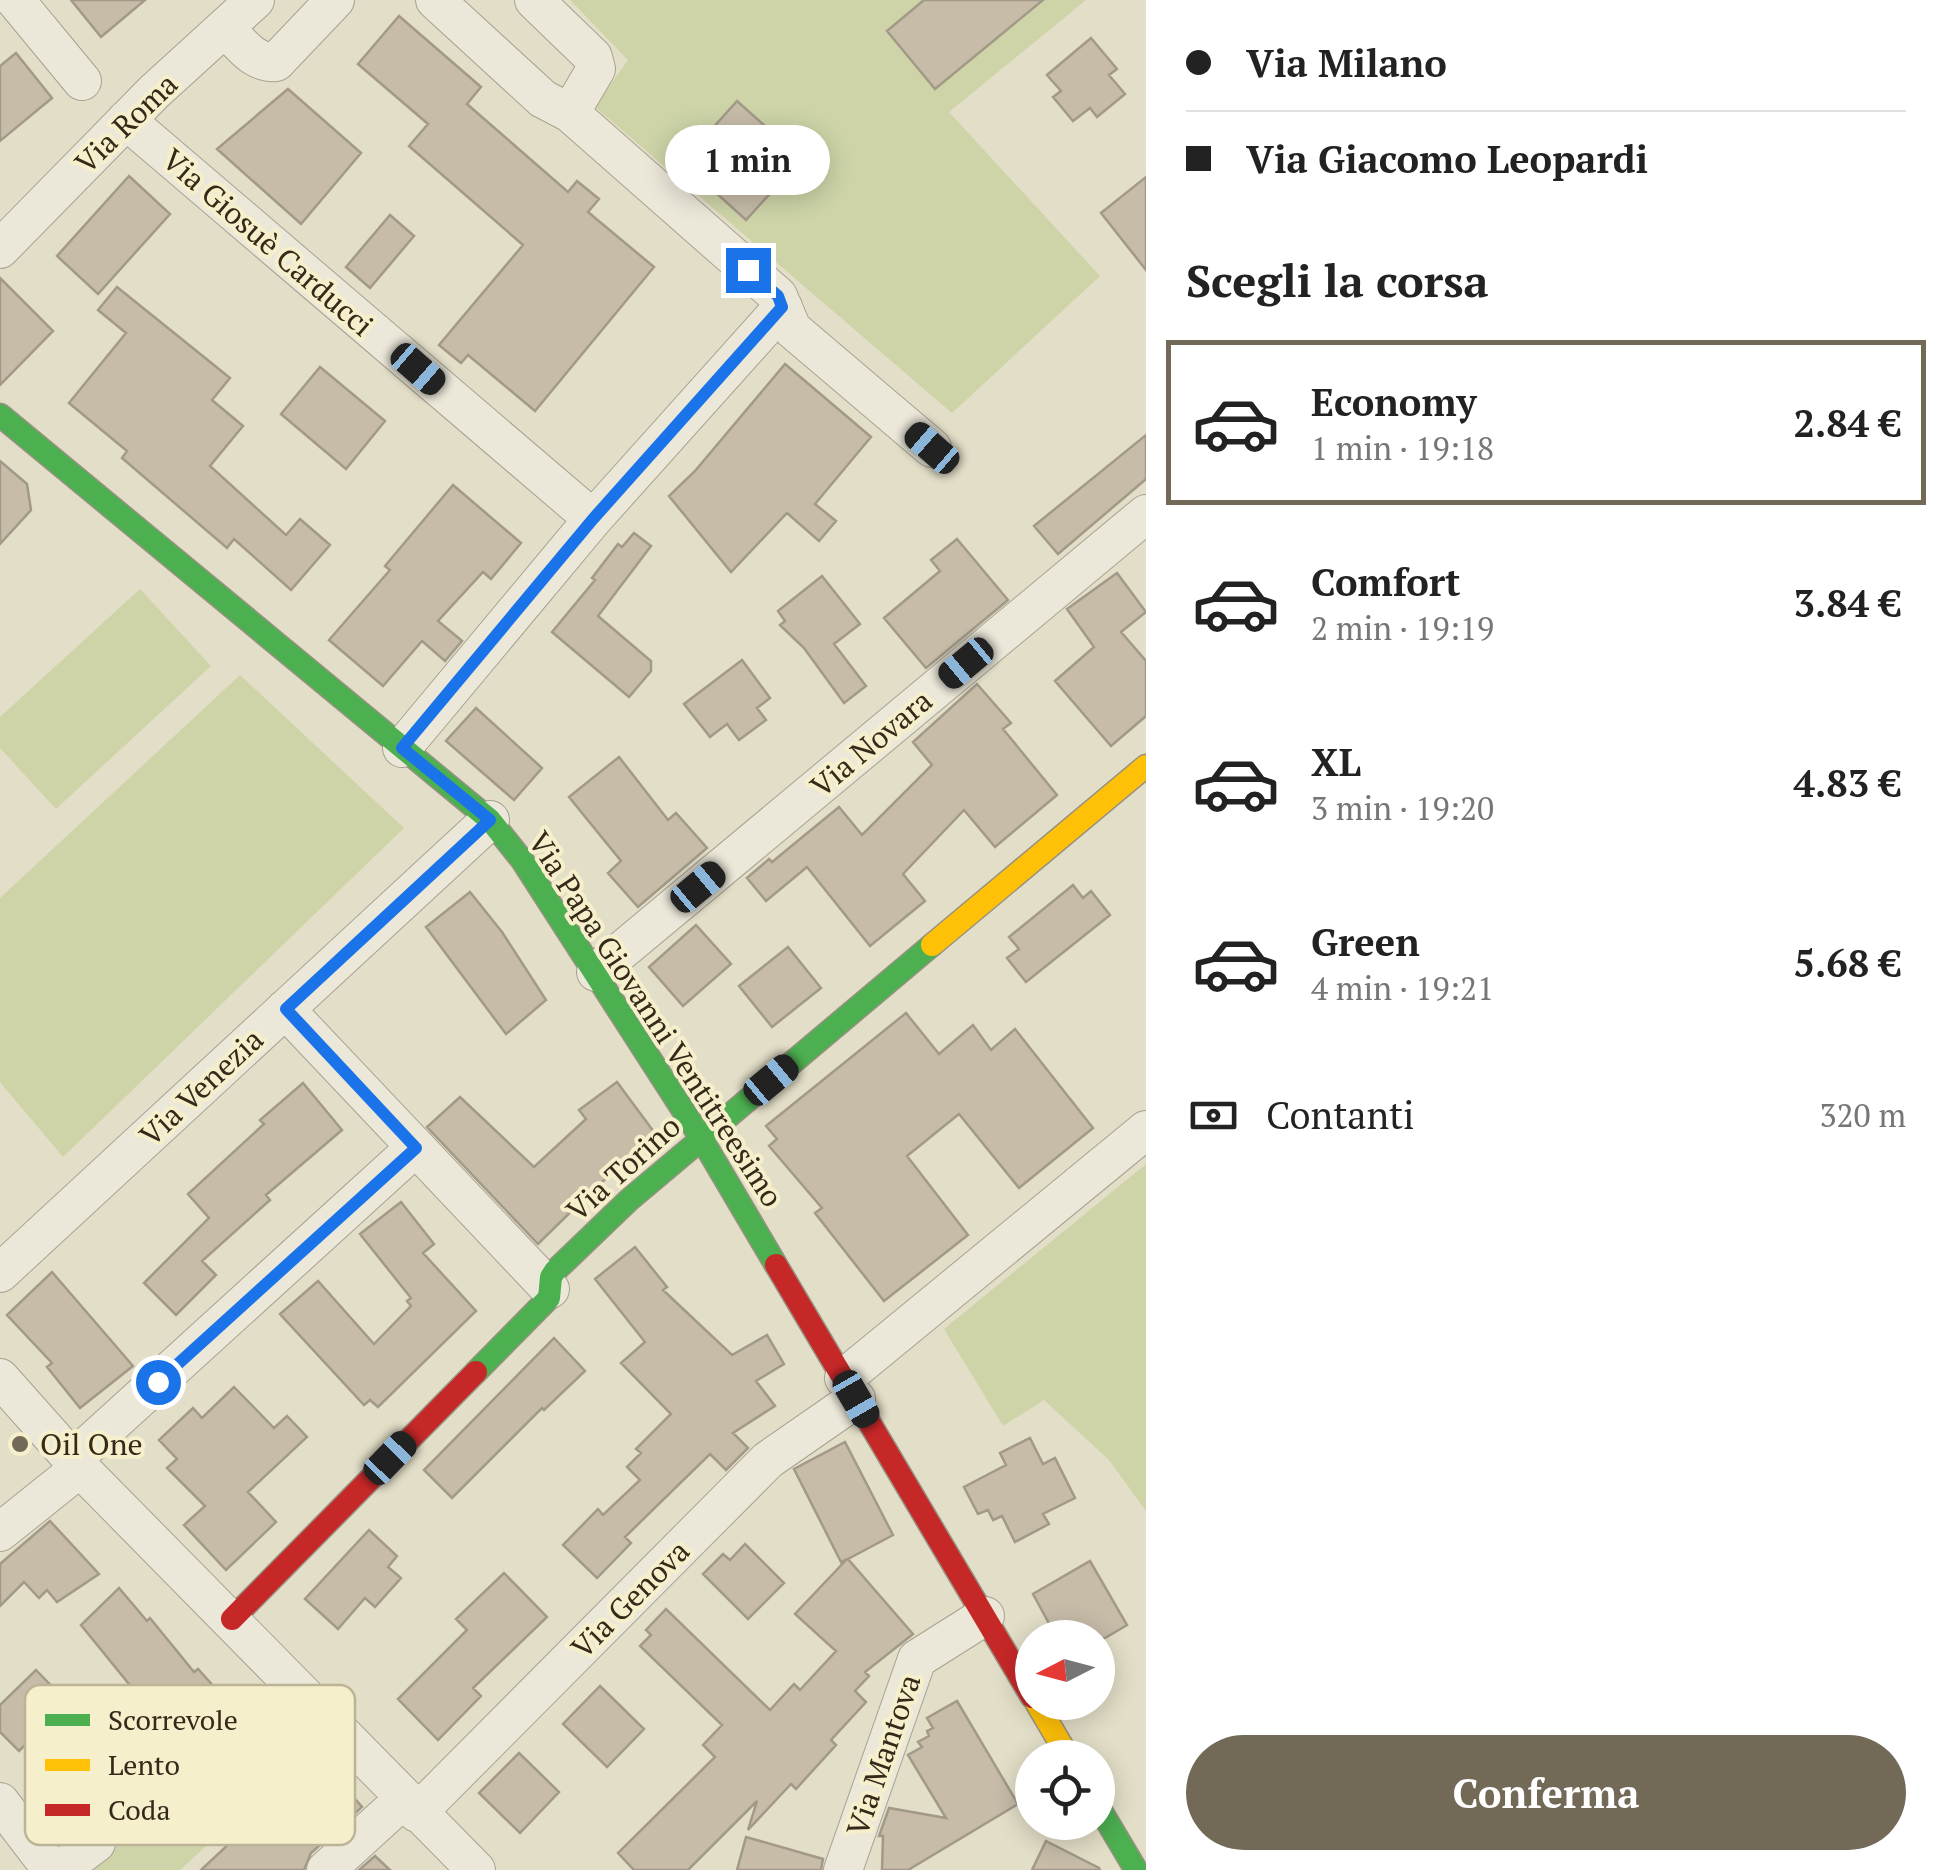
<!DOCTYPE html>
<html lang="it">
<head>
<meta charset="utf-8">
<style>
	:root { --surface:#fff; --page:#f6f6f6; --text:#222; --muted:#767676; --line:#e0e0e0; --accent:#726957 }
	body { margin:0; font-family:"PT Serif",serif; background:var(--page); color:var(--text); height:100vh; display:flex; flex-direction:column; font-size:38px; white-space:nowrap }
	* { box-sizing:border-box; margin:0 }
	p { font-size:32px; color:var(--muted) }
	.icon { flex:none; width:55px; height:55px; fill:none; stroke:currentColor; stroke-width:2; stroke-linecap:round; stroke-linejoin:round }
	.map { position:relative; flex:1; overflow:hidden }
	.side { display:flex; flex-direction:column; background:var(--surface); width:800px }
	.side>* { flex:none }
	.banner { display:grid; align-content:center; height:220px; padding:0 40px; background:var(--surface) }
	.needle { width:65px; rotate:264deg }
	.buttons { position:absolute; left:1015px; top:1620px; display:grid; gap:20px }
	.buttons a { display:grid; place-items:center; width:100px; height:100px; border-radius:50%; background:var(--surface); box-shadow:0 5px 25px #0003; font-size:50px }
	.end { position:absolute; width:45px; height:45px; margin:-22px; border:12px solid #1a73e8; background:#fff; box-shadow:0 0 0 5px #fff }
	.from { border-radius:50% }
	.bubble { position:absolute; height:70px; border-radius:35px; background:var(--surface); box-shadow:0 5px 25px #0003; font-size:32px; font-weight:700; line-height:70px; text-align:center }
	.car { position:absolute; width:30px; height:60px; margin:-30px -15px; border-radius:12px; box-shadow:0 0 8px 2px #0007; background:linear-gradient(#222 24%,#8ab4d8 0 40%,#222 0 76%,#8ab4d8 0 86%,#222 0) }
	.banner b { display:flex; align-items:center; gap:35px; height:95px; font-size:38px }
	.banner b+b { border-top:2px solid var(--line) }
	.banner i { width:25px; height:25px; background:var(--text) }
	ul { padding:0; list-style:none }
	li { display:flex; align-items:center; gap:30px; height:165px; margin:0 20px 15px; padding:0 20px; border:5px solid transparent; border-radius:0px }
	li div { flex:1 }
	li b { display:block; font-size:38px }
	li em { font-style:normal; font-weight:700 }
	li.on { border-color:var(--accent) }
	li>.icon { width:90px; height:90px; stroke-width:1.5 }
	h2 { padding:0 40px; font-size:45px; line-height:120px }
	.pay { display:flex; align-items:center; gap:25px; height:110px; padding:0 40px; font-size:38px }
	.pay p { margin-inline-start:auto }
	.primary-button { display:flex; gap:20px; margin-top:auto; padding:20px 40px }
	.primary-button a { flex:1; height:115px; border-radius:60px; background:var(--accent); color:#fff; font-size:40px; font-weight:700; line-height:115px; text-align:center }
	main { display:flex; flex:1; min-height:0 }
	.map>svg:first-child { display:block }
	.green { fill:#ced4a8 }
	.building { fill:#c6bca8; stroke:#a29987; stroke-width:2.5 }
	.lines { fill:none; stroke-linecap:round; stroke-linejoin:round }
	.street-casing { stroke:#a7a291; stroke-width:40 }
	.fast-casing { stroke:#979181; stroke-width:25 }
	.slow-casing { stroke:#979181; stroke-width:25 }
	.jam-casing { stroke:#979181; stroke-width:25 }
	.street { stroke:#ebe7d9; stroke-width:38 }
	.fast { stroke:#4caf50; stroke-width:22 }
	.slow { stroke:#ffc107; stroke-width:22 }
	.jam { stroke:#c62828; stroke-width:22 }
	.route { stroke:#1a73e8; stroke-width:12 }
	.poi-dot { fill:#726957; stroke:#f6efcb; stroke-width:4 }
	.labels { text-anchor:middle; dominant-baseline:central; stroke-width:8; stroke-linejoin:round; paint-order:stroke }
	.street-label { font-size:30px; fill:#352a1a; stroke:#f6efcb }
	.poi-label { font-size:30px; fill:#352a1a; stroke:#f6efcb; text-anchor:start }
	.key { fill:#f6efcb; stroke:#bcb496; stroke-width:2.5 }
	.key-label { font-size:28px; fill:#352a1a }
</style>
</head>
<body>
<main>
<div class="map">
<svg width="1146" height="1870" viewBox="0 0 1146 1870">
	<rect width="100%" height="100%" fill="#e3dec7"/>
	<path class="green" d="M570,0H1086L949,112L1100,276L952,413L595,107L628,60Z
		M140,589L211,666L56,809L0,748V717Z
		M240,675L404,828L63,1157L0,1082V898Z
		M1146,1164V1511L1109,1460L1044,1400L1003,1426L944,1329Z
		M120,1725L218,1835L180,1870H75L57,1858L22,1813Z"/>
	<path class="building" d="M71,0H145L101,37Z
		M924,0H1043L935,89L887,31Z
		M399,16L481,87L467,104L568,192L577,181L599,199L588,212L654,267L535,411L468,355L461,363L439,345L523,245L409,146L428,124L358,64Z
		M1091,38L1117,69L1109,75L1125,94L1097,117L1090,108L1073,121L1053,97L1061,91L1047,75Z
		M16,53L52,98L0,141V66Z
		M288,89L361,153L301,224L217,149Z
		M737,101L774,134L749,162L777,186L746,220L704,182L703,139Z
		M129,176L170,214L98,294L57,256Z
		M1146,177V270L1101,213Z
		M390,215L414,236L370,288L346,267Z
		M0,278L53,331L0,385Z
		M117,287L230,378L212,400L243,426L210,466L286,535L300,519L330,545L291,590L234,539L227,548L122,458L127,451L69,403L126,333L98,310Z
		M785,364L871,437L815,504L836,521L819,541L787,513L731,572L669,496L695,471Z
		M320,367L385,421L346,469L281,414Z
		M1146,435V479L1058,554L1034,526Z
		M0,461L27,484L31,510L0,544Z
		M453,485L521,543L491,579L483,572L438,621L462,641L445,661L422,641L383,686L329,640L390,570L385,566Z
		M634,533L651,546L598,616L651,661V671L629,697L552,632L595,580L592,578L618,544L622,547Z
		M957,539L1008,600L926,668L884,618L940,571L931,560Z
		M1117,573L1146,612L1121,632L1146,661V716L1111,746L1055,681L1094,647L1067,609Z
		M822,576L860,624L834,644L866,686L844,703L804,648L780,625L785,621L778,611Z
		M742,660L770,698L757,708L766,720L739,740L727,724L710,737L684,704Z
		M977,684L1011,723L1003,729L1057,795L995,847L964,810L903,874L925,901L870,946L807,867L766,901L747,878L769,859L772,862L839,807L862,835L932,765L913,742Z
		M476,708L542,768L514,800L446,741Z
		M619,757L668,820L676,813L707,848L638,907L608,873L621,861L569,797Z
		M1073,885L1083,898L1091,891L1110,915L1026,982L1007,958L1019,949L1009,937Z
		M470,892L502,932L546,1000L506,1034L426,927Z
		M696,925L731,964L683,1006L649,967Z
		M788,947L821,988L772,1027L739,986Z
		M906,1013L939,1054L973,1025L991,1050L1015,1029L1093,1128L1019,1188L959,1114L907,1156L968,1235L884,1301L815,1213L822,1208L769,1146L777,1139L766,1126Z
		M617,1082L657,1136L596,1187L538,1244L427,1127L460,1097L534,1167L586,1119L579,1110Z
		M303,1083L342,1130L266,1195L270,1200L202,1261L216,1275L176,1315L144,1283L209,1218L188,1194L264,1124L260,1120Z
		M401,1202L434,1244L423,1253L476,1311L378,1407L370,1400L364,1405L280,1314L318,1281L374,1344L411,1306L407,1301L411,1298L360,1234Z
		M635,1247L667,1287L663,1290L732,1355L767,1335L784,1364L756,1381L775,1406L733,1433L748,1448L726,1470L710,1454L625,1537L631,1543L597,1578L563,1545L598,1509L603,1515L640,1480L627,1467L641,1453L636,1449L671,1414L621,1363L645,1342L595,1279Z
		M52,1272L133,1366L80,1408L47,1367L52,1363L7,1315Z
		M554,1338L585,1371L544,1410L542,1408L452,1498L424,1470Z
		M234,1387L274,1428L287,1416L307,1437L248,1492L276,1522L226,1570L184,1525L205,1506L167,1468L177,1459L159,1440L193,1408L202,1418Z
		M1030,1438L1043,1464L1055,1458L1075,1498L1043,1514L1049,1524L1015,1542L1002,1516L993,1520L988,1510L978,1514L964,1487L1006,1465L1000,1453Z
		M845,1442L893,1535L848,1559L913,1634L865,1672L869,1676L855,1691L866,1702L831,1740L836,1745L796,1789L791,1784L748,1830L757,1801L688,1870H634L618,1853L715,1757L703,1745L722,1725L640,1646L651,1635L646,1630L666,1609L770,1710L794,1684L800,1690L836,1651L795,1614L847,1559L841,1562L794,1469Z
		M50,1521L99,1574L57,1602L47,1590L39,1598L24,1582L0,1606V1564Z
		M369,1530L397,1556L388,1567L401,1578L375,1607L365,1598L338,1629L305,1599Z
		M745,1544L784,1583L748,1619L703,1574L723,1554L730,1560Z
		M1090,1561L1127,1625L1105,1638H1057L1033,1594Z
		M504,1573L547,1617L473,1688L481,1696L438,1740L398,1699L467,1630L456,1619Z
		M119,1588L147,1621L150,1618L194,1672L198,1669L312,1796L335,1776L362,1807L311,1853L304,1870H201L246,1828L185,1762L169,1777L150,1756L172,1737L81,1625Z
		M36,1670L68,1703L19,1751L0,1732V1705Z
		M600,1686L644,1729L607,1767L563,1724Z
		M957,1701L1018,1804L908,1870H882L883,1836H879L889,1808L946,1818L908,1755L922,1747L918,1742L929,1736L927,1731L933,1728L927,1718Z
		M519,1753L559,1792L520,1833L479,1793Z
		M746,1837L823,1859L821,1870H737Z
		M1046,1841L1099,1868L1100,1870H1032Z
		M375,1856L390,1870H359Z"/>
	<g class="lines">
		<g class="street-casing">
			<path id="street" d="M15,0L82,81
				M435,0L543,99L570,113L596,69L593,57L534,0
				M226,29C241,44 254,64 276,62L335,0
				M570,113L778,296L792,329L932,448
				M126,120L593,519
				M0,249L154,92L255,0
				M402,748L593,519L783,307
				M596,972L1146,514
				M285,1009L550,1289
				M0,1273L490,820
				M0,1378L80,1468L476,1870
				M844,1378L1146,1130
				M72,1460L416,1147
				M0,1532L80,1468
				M0,1802L52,1870
				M417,1813L768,1460L856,1399
				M60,1870L96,1843
				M326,1870L404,1799
				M843,1870L917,1659L985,1616"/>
		</g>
		<g class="fast-casing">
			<path id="fast" d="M0,415L490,820L522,860L701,1138L776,1265
				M476,1372L549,1298L551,1277L555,1271L629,1200L932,945
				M1098,1806L1136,1870"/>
		</g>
		<g class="slow-casing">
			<path id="slow" d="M932,945L1146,766
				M1036,1702L1069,1758"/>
		</g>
		<g class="jam-casing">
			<path id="jam" d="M776,1265L1032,1697
				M232,1619L476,1372"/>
		</g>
		<use href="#street" class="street"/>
		<use href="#fast" class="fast"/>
		<use href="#slow" class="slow"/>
		<use href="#jam" class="jam"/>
	</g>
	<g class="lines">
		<path class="route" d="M158,1382L416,1148L286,1009L490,820L402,748L593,519L782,307L778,296L748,270"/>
	</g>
	<circle class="poi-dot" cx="20" cy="1444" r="10"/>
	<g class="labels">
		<g class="street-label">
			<text transform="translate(126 123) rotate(-44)">Via Roma</text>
			<text transform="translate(268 242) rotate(41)">Via Giosuè Carducci</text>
			<text transform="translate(871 743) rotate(-40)">Via Novara</text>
			<text transform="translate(656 1019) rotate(57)">Via Papa Giovanni Ventitreesimo</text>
			<text transform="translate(201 1087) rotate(-43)">Via Venezia</text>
			<text transform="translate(623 1168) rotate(-42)">Via Torino</text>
			<text transform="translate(630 1599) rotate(-45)">Via Genova</text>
			<text transform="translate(883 1755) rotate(-71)">Via Mantova</text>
		</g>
		<g class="poi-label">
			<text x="40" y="1444">Oil One</text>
		</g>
	</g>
	<rect x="25" y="1685" width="330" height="160" rx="15" class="key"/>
	<rect x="45" y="1714" width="45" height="12" fill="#4caf50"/>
	<rect x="45" y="1759" width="45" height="12" fill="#ffc107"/>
	<rect x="45" y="1804" width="45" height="12" fill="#c62828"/>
	<g class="key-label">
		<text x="108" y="1730">Scorrevole</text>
		<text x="108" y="1775">Lento</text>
		<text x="108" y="1820">Coda</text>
	</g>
</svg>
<div class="buttons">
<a><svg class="needle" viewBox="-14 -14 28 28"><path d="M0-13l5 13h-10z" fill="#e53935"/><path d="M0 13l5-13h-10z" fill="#767676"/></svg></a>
<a><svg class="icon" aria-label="locate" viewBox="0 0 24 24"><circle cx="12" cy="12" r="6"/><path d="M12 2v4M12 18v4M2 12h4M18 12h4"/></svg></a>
</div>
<i class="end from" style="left:158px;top:1382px"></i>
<i class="end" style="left:748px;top:270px"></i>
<div class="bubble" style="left:665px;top:125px;width:165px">1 min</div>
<i class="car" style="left:418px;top:369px;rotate:131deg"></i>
<i class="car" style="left:932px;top:448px;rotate:311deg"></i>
<i class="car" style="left:966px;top:663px;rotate:230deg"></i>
<i class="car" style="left:698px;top:887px;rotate:50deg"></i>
<i class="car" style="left:771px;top:1080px;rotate:50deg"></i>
<i class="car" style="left:856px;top:1399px;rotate:150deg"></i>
<i class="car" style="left:390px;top:1458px;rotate:44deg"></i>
</div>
<section class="side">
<div class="banner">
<b><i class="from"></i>Via Milano</b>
<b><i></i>Via Giacomo Leopardi</b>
</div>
<h2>Scegli la corsa</h2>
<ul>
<li class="on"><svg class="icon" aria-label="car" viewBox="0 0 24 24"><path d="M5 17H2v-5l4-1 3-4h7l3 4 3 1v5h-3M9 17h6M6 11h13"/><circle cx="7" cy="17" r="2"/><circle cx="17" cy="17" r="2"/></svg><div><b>Economy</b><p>1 min · 19:18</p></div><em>2.84 €</em></li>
<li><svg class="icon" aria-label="car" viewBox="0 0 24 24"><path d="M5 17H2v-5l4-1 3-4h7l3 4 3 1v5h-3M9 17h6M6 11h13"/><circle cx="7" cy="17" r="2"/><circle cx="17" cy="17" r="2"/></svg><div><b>Comfort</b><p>2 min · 19:19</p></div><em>3.84 €</em></li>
<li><svg class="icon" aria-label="car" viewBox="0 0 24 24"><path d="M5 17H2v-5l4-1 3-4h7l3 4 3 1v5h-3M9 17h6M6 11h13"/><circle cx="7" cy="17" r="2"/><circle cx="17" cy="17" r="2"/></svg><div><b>XL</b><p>3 min · 19:20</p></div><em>4.83 €</em></li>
<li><svg class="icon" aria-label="car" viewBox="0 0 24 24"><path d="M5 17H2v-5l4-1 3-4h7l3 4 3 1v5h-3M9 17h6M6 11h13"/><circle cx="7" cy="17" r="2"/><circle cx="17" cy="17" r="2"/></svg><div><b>Green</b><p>4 min · 19:21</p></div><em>5.68 €</em></li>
</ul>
<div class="pay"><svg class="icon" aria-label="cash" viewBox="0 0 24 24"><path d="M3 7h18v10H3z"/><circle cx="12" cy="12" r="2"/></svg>Contanti<p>320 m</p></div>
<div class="primary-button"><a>Conferma</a></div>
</section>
</main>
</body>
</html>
